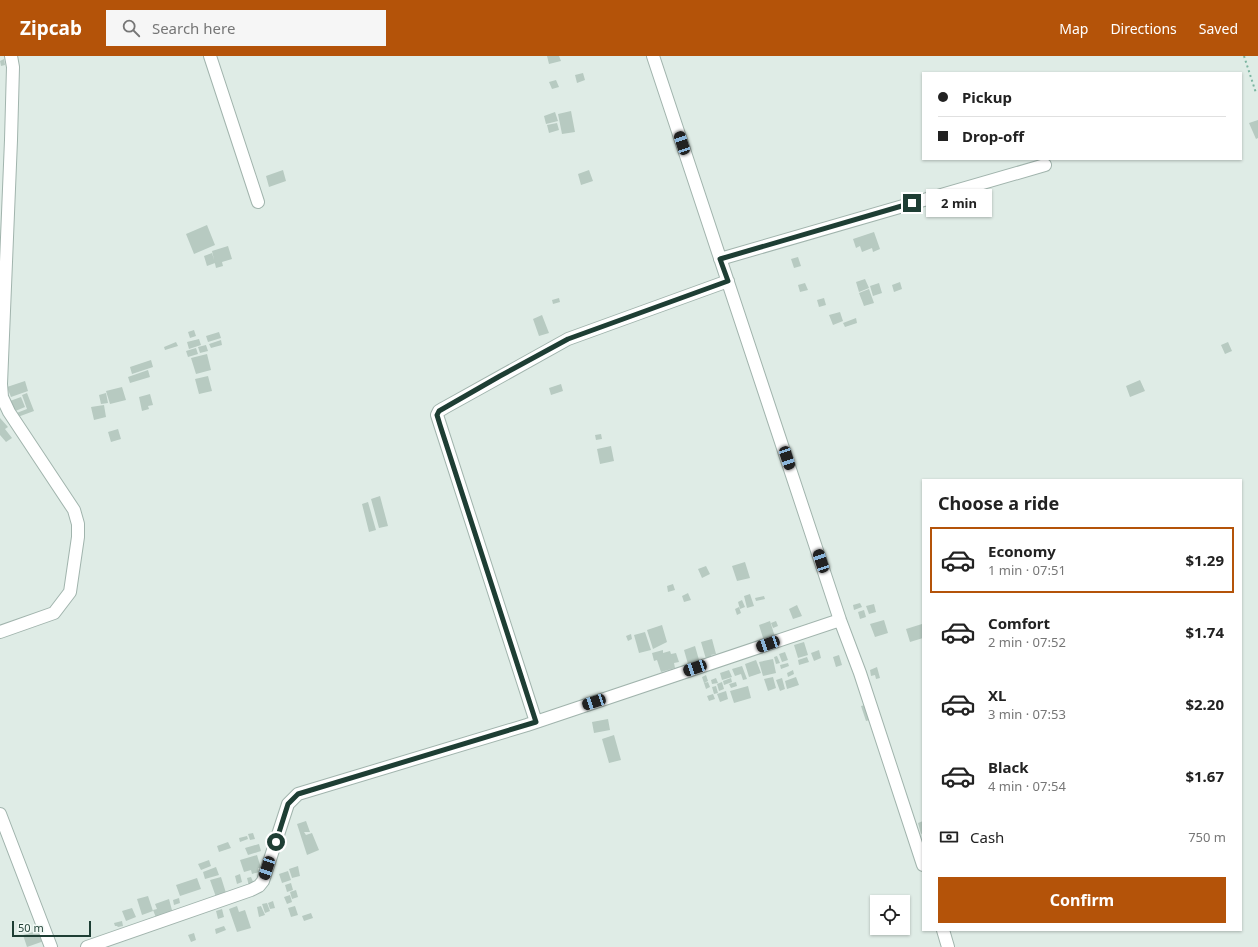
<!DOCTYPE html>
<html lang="en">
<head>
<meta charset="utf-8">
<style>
	:root { --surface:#fff; --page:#f6f6f6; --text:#222; --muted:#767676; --line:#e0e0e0; --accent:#b45309 }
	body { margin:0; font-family:"Noto Sans",sans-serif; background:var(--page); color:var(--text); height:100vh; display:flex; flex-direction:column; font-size:15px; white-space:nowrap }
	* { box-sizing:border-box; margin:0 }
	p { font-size:13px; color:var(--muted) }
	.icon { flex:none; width:22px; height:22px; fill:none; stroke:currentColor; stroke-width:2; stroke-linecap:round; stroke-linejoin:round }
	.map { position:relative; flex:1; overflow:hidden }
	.sheet { position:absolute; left:922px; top:423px; width:320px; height:452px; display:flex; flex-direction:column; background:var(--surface); border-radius:0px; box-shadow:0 1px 3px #0004 }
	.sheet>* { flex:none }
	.banner { position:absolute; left:922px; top:16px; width:320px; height:88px; border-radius:0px; box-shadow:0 1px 3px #0004; display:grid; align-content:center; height:88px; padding:0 16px; background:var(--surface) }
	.tools { position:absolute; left:870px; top:839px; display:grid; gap:8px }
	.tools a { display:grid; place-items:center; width:40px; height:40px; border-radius:0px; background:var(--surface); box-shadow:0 1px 3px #0004; font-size:20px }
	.scale { position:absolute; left:12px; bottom:10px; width:79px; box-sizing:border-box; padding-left:4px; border:2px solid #1e3e34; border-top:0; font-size:11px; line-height:14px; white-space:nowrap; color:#1e3e34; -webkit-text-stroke:3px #f0f8f4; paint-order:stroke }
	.end { position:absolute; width:18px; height:18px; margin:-9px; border:5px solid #1e3e34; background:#fff; box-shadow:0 0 0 2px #fff }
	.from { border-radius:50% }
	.bubble { position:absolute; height:28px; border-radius:0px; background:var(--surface); box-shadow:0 1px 3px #0004; font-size:13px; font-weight:700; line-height:28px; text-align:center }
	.car { position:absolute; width:12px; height:24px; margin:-12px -6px; border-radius:5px; box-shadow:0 0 3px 1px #0007; background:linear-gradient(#222 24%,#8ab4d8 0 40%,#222 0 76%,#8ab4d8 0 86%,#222 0) }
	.banner b { display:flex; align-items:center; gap:14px; height:38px; font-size:15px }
	.banner b+b { border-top:1px solid var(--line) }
	.banner i { width:10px; height:10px; background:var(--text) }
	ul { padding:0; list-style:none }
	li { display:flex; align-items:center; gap:12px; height:66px; margin:0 8px 6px; padding:0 8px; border:2px solid transparent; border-radius:0px }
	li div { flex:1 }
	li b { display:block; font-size:15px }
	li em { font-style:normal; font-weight:700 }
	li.active { border-color:var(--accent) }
	li>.icon { width:36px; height:36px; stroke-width:1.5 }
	h2 { padding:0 16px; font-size:18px; line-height:48px }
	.pay { display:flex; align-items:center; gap:10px; height:44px; padding:0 16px; font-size:15px }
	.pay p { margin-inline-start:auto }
	.primary-button { display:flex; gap:8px; margin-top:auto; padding:8px 16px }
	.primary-button a { flex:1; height:46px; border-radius:0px; background:var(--accent); color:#fff; font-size:16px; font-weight:700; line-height:46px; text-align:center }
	header { display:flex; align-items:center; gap:24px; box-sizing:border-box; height:56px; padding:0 20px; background:var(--accent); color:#fff }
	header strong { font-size:19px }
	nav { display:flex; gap:22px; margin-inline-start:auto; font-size:14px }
	.search { width:280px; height:36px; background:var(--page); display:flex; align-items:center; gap:10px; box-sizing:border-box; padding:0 14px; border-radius:0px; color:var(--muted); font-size:15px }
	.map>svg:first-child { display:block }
	.building { fill:#b7cac1 }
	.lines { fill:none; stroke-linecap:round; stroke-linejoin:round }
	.minor-casing { stroke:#a1b4ad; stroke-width:14 }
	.path { stroke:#7bb4a0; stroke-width:2; stroke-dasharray:2 3; stroke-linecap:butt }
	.minor { stroke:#fff; stroke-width:12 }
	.route { stroke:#1e3e34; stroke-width:5 }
</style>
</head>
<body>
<header>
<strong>Zipcab</strong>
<div class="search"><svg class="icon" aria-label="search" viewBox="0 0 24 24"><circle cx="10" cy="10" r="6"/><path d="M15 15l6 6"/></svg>Search here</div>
<nav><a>Map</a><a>Directions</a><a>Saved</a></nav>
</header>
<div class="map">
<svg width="1258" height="891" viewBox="0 0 1258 891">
	<rect width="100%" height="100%" fill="#dfece6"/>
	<path class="building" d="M547,0H559L561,5L549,8Z
		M4,3L5,9L1,10L0,5Z
		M583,17L585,24L577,27L575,19Z
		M556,24L559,31L552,33L549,26Z
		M571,55L575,76L562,78L558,58Z
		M555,56L558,65L546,68L544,60Z
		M1258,64V82L1256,83L1249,67Z
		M557,67L559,74L549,77L547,69Z
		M283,114L286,125L269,131L266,120Z
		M589,114L593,125L581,129L578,118Z
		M207,169L215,189L194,198L186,178Z
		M874,176L880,193L873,196L872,192L862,196L860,190L856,192L853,183Z
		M228,190L232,203L222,206L223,210L216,212L212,195Z
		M212,197L215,207L207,210L204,200Z
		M798,201L801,210L794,212L791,203Z
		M865,223L869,232L859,236L856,226Z
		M900,226L902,233L894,236L892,229Z
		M805,227L808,234L800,236L798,229Z
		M879,227L882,237L873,240L870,230Z
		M869,233L874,247L864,250L859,237Z
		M559,242L560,246L553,248L552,244Z
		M824,242L826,249L819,251L817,244Z
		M840,256L843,265L833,269L829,259Z
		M542,259L549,277L539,280L533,263Z
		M856,262L857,267L845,271L843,267Z
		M194,274L196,280L190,282L188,276Z
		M219,276L221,282L208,286L206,280Z
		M199,283L201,289L189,293L187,286Z
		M221,284L222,289L211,292L209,288Z
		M176,286L178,290L165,294L164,291Z
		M1228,286L1232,295L1225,298L1221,289Z
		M206,289L208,295L200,297L198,291Z
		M196,292L198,298L188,301L186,295Z
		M207,298L211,314L196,318L191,302Z
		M151,304L153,311L132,318L130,311Z
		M148,314L150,321L130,327L128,321Z
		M208,320L212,335L199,338L195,323Z
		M1140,324L1145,335L1130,341L1126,330Z
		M25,325L28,335L11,341L7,331Z
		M561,328L563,335L551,339L549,332Z
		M122,331L126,344L110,348L106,335Z
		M27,337L34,355L15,362L14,358L27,353L22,339Z
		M106,337L108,347L101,348L99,339Z
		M150,338L153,349L148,350L149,353L142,355L139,341Z
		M21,341L25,351L13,356L10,345Z
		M104,349L106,361L94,364L91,351Z
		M0,362L8,371L5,373L12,382L6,386L0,379Z
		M118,373L121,383L111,386L108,376Z
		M601,378L602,383L596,384L595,379Z
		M611,390L614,405L600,408L597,393Z
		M380,440L388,470L379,472L371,443Z
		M368,446L376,474L369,476L362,448Z
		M745,506L750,522L737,525L732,510Z
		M706,510L710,518L702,522L698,513Z
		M673,528L675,534L668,536L667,530Z
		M688,537L691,544L684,546L682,540Z
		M750,538L754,550L747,552L744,540Z
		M764,540L765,543L756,545L755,542Z
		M742,544L745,551L740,553L738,546Z
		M860,547L862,551L854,554L853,549Z
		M874,548L876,556L869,558L866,550Z
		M797,549L802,560L793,563L789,553Z
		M739,551L741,557L737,559L735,553Z
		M864,554L866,561L860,563L858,556Z
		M884,564L888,577L875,581L870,568Z
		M770,565L775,581L764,585L759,569Z
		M776,565L778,570L773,572L771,567Z
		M922,568L923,582L910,586L906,573Z
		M662,569L667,586L653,593L647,574Z
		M645,576L651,594L639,597L634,579Z
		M631,578L632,583L628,585L626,580Z
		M712,583L716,598L711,599L712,601L706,603L701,586Z
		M804,586L808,599L798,602L794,589Z
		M695,590L699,604L688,608L684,594Z
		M663,594V597L670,595L671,598L676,597L679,606L674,607L675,612L661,616L657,604L654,605L652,597Z
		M819,594L821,602L814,605L811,597Z
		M785,596L788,604L782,606L779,598Z
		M839,599L842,609L836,611L833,601Z
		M777,600L780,607L776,608L774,601Z
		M807,601L809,606L799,609L798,604Z
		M773,603L776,617L763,620L759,606Z
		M756,604L761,617L749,621L745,608Z
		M788,607L789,610L781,613L780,609Z
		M742,610L747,623L743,624L741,618L735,620L732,613Z
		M877,611L880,622L876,623L875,619L871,620L870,614Z
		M729,614L732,621L722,624L720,617Z
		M793,614L794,618L788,621L787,617Z
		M706,619L708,625L704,627L702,621Z
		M773,621L776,632L768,635L764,623Z
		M796,621L799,629L787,633L785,625Z
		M716,622L718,627L712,628L711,624Z
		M731,622L732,626L724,629L723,625Z
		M782,622L785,633L780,635L776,624Z
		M708,626L710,631L706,633L704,627Z
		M722,626L724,633L719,635L717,628Z
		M736,626L737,630L731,632L729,628Z
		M716,630L718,637L714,638L712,631Z
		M748,630L751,642L734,647L730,635Z
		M726,635L728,643L720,646L717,638Z
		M713,638L715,643L709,645L707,640Z
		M869,648L873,663L866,665L861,650Z
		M608,663L610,674L594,677L592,666Z
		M614,679L621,704L609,707L602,683Z
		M306,765L310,776H304L306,779L312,777L319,794L307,799L297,768Z
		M923,765V777L921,778L918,767Z
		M253,777L255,783L250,784L248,778Z
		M247,780L248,783L240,786L239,782Z
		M228,786L231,792L219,796L217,790Z
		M259,788L261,795L248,799L245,792Z
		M257,799L261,812H258L259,816L252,818L251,814L244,816L240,804Z
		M209,804L211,810L201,814L198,808Z
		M298,810L300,820L292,822L289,813Z
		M216,811L219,819L205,823L203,816Z
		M288,815L291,824L282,827L279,818Z
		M240,818L242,826L237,828L235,820Z
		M221,821L226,837L216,841L210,824Z
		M251,821L254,828L249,830L247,822Z
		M197,822L201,833L180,840L176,829Z
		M291,827L293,834L287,836L285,829Z
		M296,834L298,841L292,843L290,836Z
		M290,839L292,846L287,848L284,841Z
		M148,840L153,855L142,859L137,843Z
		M179,842L180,847L174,849L173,844Z
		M169,843L173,858L157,864L153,854L157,853L155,848Z
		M273,845L275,852L270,853L268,847Z
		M267,847L270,855L265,857L262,848Z
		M237,850L239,856L245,854L251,872L237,876L229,853Z
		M261,850L265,859L259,861L257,851Z
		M295,850L298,859L291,861L288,852Z
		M132,852L136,861L126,865L122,855Z
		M222,853L224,861L218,863L216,855Z
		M311,857L313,862L304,865L302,860Z
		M122,865L123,870L118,871L117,870H115L114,867Z
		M224,870L226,874L216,878L215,873Z
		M40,874L44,885L27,891L23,879Z
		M194,877L196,884L191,886L188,879Z"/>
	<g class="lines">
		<g class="minor-casing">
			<path id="minor" d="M210,0L258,146
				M653,0L840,564L860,617L923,809
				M720,203L1045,109
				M0,576L54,557L70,536L78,481V468L74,454L9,356L2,341L1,328L11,84L13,11L11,0
				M536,666L437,359L439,355L444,352L568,283L728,225
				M0,758L51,891
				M943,874L948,891
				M87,891L251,834L259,830L263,825L288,748L298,738L527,669L840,564"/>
		</g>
		<path class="path" d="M1244,0L1256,37"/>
		<use href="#minor" class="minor"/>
	</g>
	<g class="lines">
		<path class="route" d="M276,786L288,748L298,738L536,666L440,369L437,359L439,355L500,320L568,283L728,225L720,203L912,147"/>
	</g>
</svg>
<div class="tools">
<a><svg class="icon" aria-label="locate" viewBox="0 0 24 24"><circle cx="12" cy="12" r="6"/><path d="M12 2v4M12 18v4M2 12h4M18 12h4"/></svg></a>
</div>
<div class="scale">50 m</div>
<i class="end from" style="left:276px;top:786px"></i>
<i class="end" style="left:912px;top:147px"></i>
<div class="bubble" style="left:926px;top:133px;width:66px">2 min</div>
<i class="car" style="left:682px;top:87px;rotate:342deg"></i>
<i class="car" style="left:787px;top:402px;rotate:162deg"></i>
<i class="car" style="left:821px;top:505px;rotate:342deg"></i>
<i class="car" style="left:768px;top:588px;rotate:251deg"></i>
<i class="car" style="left:695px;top:612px;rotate:251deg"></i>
<i class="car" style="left:594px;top:646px;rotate:252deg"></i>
<i class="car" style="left:267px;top:812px;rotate:198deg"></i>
<div class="banner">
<b><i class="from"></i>Pickup</b>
<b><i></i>Drop-off</b>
</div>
<section class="sheet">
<h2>Choose a ride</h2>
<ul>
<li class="active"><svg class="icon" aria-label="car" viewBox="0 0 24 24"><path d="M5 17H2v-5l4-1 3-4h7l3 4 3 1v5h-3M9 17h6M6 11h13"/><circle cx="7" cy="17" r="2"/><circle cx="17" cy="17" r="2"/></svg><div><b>Economy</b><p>1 min · 07:51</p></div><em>$1.29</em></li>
<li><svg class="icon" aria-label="car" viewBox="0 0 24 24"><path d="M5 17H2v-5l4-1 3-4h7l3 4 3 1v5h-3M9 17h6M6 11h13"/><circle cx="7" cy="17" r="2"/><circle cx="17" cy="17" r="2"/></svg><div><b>Comfort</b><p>2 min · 07:52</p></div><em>$1.74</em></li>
<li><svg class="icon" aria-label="car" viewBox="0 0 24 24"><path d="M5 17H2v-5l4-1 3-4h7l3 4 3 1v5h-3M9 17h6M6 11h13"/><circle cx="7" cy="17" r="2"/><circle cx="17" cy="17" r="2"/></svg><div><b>XL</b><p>3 min · 07:53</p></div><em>$2.20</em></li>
<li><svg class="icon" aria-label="car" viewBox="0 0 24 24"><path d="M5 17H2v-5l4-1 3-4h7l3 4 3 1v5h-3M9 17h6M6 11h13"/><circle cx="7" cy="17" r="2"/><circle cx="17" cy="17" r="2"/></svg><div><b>Black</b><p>4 min · 07:54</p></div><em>$1.67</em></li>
</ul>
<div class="pay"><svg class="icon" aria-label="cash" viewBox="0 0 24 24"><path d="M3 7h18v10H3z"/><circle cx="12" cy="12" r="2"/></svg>Cash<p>750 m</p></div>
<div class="primary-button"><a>Confirm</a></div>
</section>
</div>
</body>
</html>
